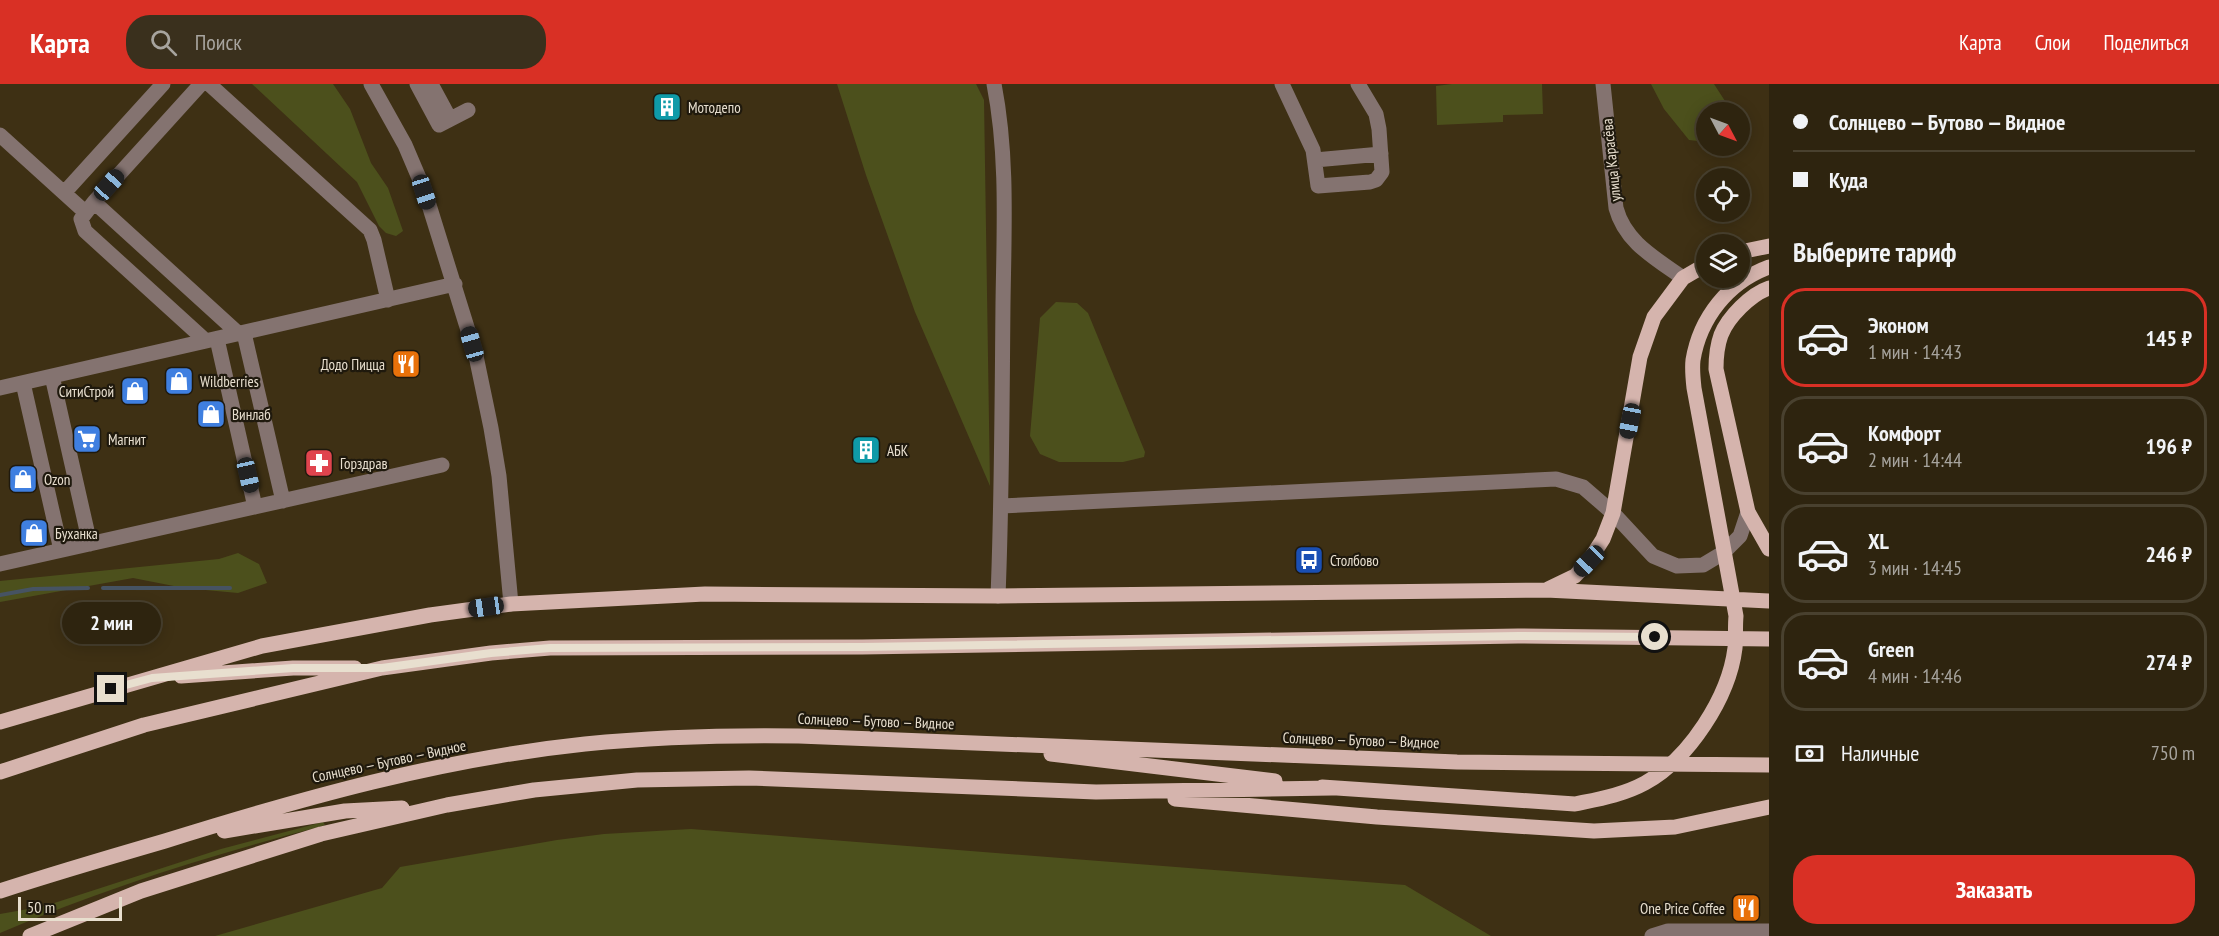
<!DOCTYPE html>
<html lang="ru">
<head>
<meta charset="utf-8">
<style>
	:root { --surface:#2e240f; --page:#3a301d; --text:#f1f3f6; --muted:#a7a49e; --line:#49412f; --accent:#d93025 }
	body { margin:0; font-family:"PT Sans Narrow",sans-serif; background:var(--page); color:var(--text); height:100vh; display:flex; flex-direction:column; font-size:22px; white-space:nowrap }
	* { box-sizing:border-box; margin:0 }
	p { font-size:20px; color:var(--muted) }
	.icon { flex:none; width:33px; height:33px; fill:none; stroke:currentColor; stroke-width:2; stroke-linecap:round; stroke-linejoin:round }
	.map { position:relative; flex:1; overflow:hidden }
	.panel { display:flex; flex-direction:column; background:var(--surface); width:450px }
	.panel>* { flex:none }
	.hud { display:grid; align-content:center; height:132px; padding:0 24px; background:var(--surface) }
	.needle { width:39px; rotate:131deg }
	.controls { position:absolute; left:1696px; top:18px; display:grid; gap:12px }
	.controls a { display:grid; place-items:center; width:54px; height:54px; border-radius:50%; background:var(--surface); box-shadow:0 3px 15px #0003,0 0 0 2px var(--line); font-size:30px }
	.scale { position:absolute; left:18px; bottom:15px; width:104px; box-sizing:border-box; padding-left:6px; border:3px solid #e8dfcf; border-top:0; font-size:16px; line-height:21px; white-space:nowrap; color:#e8dfcf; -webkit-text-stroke:4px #1f190d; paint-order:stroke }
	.end { position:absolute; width:27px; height:27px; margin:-14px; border:8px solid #e8dfcf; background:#111; box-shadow:0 0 0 3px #111 }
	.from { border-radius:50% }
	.bubble { position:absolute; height:42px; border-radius:21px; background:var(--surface); box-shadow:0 3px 15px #0003,0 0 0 2px var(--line); font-size:20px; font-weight:700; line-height:42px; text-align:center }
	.car { position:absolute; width:18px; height:36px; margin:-18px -9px; border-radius:8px; box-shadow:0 0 4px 2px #0007; background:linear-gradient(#222 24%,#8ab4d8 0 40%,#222 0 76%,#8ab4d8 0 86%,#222 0) }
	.hud b { display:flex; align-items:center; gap:21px; height:57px; font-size:22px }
	.hud b+b { border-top:2px solid var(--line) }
	.hud i { width:15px; height:15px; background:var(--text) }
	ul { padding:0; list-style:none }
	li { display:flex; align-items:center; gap:18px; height:99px; margin:0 12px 9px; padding:0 12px; border:3px solid var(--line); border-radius:24px }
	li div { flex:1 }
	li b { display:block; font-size:22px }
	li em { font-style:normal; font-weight:700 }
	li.selected { border-color:var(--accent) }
	li>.icon { width:54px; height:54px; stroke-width:1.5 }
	h2 { padding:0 24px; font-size:27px; line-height:72px }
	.pay { display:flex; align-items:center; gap:15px; height:66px; padding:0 24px; font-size:22px }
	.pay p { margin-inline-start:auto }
	.button { display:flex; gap:12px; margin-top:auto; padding:12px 24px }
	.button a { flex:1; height:69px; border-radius:24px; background:var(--accent); color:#fff; font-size:24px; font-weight:700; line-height:69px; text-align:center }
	header { display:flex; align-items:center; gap:36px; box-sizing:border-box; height:84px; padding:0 30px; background:var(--accent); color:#fff }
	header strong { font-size:28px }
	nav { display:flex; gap:33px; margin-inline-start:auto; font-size:21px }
	.search { width:420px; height:54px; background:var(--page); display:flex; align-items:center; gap:15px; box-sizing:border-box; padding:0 21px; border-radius:24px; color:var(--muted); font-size:22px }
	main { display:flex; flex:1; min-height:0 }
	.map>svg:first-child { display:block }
	.green { fill:#4c501c }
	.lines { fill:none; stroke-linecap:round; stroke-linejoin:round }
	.stream { stroke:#465362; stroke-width:4 }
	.minor { stroke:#847370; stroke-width:15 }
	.major { stroke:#d5b4ad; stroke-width:15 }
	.route { stroke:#e8dfcf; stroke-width:8 }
	.labels { text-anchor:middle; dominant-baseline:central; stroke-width:4.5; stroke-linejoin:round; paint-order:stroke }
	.poi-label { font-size:15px; fill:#e8dfcf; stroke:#1f190d; text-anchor:start }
	.street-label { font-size:15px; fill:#e8dfcf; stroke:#1f190d }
</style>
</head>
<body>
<header>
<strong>Карта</strong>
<div class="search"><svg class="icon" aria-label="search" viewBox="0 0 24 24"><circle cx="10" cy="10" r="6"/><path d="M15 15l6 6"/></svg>Поиск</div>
<nav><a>Карта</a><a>Слои</a><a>Поделиться</a></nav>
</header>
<main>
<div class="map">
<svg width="1769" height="852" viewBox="0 0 1769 852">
	<rect width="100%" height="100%" fill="#3e3014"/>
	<path class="green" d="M252,0H333L350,25L371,79L388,104L403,147L396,152L386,149L379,142L357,98Z
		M837,0H976L984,16L990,402L915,228L866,91Z
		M1452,0H1542L1543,30L1503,31V38L1437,41L1436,2Z
		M1651,0H1714L1725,17L1727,28H1707V58L1689,56L1664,25Z
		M1056,218L1077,219L1088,229L1145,368L1144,373L1123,378H1059L1040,370L1030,352L1040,234Z
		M238,469L259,480L267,499L238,509L184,504L133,494L0,518V497L219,475Z
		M323,738L325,741L319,743C210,771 103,805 0,849V830L45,822L221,765Z
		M691,745L1405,801L1491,852H215L382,804L400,783L557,756L604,750Z"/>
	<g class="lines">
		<path class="stream" d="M103,504H230
			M0,511L33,505L88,504"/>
		<path class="minor" d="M201,0L94,118L239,250
			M209,0L370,146L374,156L388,216
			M371,0L405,61L425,108L476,272L491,344L499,392L511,520
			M417,0L439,41L468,26
			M431,0L450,35
			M994,0C1008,71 1004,147 1003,219C1002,317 1002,414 998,512
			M1282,0L1313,66L1318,102L1370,98L1376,96L1382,88L1379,45L1376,30L1358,0
			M1603,0L1616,124C1625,158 1655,174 1683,194
			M0,51L85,128
			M1315,76L1381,70
			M64,109L163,0
			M94,118L81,135L85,147L206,257
			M244,249L283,417
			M217,255L255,423
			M52,292L90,460
			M23,299L61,466
			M0,304L455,200
			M1001,422L1556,395L1583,403L1613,429L1653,472L1677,482L1703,481L1723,469L1740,452L1748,428
			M0,480L442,381
			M1652,852L1668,847H1769"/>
		<path class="major" d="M1740,168L1769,162
			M1769,204C1751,210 1728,233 1721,251C1717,262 1716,274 1716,285L1748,428L1769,465
			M1548,505L1575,492L1589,477L1603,455L1613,429L1640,273L1654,233L1683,194L1707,180
			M181,592L293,584H355
			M0,638L262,562L430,531L511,520L705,510L998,512L1546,506L1769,517
			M1051,670L1275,697
			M0,688L144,641L382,584L491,569L550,564L862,563L1518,552L1769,555
			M1322,703L1575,720C1599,715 1623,711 1645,699C1689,675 1729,613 1735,564C1736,554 1735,542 1736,532L1694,304C1693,295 1692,285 1693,276C1700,234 1728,198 1769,183
			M1175,715L1377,733L1594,747L1675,743L1769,723
			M224,747L345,727L402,724
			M0,807C55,789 110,773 165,757C303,714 441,675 585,660C656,653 727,651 799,652L1457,678L1769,681
			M30,852L141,807L321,750L447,721L534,706L637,696L749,694L1096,708L1332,704"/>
	</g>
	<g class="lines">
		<path class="route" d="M111,605L152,594L293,584H382L491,569L550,564L862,563L1518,552L1655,553"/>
	</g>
	<defs>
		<g id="building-square" transform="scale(1.5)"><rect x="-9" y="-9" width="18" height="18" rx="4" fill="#0f9aa8" stroke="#1f190d"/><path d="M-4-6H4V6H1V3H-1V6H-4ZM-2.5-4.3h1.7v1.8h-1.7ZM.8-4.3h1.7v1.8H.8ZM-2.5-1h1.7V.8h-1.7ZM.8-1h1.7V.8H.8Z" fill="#fff"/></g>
		<g id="restaurant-square" transform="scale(1.5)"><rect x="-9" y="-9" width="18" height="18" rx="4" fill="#e8710a" stroke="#1f190d"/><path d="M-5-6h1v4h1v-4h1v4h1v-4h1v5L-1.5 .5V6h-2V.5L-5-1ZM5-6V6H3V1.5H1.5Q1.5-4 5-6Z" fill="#fff"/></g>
		<g id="shop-square" transform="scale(1.5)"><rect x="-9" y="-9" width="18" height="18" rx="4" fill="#3f7fe0" stroke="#1f190d"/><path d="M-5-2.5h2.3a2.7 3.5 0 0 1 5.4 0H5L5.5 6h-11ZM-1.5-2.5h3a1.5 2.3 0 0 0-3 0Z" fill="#fff"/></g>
		<g id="supermarket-square" transform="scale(1.5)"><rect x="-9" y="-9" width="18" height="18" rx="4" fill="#3f7fe0" stroke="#1f190d"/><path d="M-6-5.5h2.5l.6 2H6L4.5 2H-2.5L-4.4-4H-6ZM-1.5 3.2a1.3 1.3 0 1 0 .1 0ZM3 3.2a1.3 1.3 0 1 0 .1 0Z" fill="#fff"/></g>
		<g id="pharmacy-square" transform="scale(1.5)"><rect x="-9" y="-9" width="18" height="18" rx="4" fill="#e0444e" stroke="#1f190d"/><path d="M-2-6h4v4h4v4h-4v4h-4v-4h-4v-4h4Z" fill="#fff"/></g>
		<g id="bus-square" transform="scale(1.5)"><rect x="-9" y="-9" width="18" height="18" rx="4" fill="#1a4fb4" stroke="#1f190d"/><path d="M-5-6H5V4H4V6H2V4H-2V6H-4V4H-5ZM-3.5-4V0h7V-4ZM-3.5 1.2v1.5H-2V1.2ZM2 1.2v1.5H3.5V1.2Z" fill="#fff"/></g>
	</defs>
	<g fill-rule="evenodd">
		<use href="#building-square" x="667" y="23"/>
		<use href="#restaurant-square" x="406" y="280"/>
		<use href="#shop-square" x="179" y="297"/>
		<use href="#shop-square" x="135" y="307"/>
		<use href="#shop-square" x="211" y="330"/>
		<use href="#supermarket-square" x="87" y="355"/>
		<use href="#building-square" x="866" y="366"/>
		<use href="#pharmacy-square" x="319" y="379"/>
		<use href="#shop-square" x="23" y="395"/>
		<use href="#shop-square" x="34" y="449"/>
		<use href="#bus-square" x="1309" y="476"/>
		<use href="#restaurant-square" x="1746" y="824"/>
	</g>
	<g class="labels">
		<g class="poi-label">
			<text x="688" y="23">Мотодепо</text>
			<text x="385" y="280" text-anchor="end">Додо Пицца</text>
			<text x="200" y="297">Wildberries</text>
			<text x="114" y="307" text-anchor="end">СитиСтрой</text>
			<text x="232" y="330">Винлаб</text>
			<text x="108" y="355">Магнит</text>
			<text x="887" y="366">АБК</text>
			<text x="340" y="379">Горздрав</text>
			<text x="44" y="395">Ozon</text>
			<text x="55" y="449">Буханка</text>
			<text x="1330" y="476">Столбово</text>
			<text x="1725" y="824" text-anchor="end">One Price Coffee</text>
		</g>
		<g class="street-label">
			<text transform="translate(1611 76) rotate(-96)">улица Карасёва</text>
			<text transform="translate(876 637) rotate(2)">Солнцево — Бутово — Видное</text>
			<text transform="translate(1361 656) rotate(2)">Солнцево — Бутово — Видное</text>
			<text transform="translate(389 677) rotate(-12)">Солнцево — Бутово — Видное</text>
		</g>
	</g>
</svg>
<div class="controls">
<a><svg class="needle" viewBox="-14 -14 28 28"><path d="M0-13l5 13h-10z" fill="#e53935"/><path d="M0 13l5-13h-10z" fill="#a7a49e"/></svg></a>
<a><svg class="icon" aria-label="locate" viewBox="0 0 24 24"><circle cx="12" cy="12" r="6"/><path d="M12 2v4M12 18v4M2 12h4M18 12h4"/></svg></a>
<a><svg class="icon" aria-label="layers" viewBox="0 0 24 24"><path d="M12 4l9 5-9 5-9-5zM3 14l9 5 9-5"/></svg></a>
</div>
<div class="scale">50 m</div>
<i class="end from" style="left:1655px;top:553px"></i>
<i class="end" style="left:111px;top:605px"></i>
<div class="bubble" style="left:62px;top:518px;width:99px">2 мин</div>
<i class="car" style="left:109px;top:101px;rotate:42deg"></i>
<i class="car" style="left:424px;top:108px;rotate:162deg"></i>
<i class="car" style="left:472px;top:260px;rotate:344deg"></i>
<i class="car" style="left:1630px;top:337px;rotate:191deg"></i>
<i class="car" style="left:248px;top:391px;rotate:167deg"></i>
<i class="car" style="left:1589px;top:477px;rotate:224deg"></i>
<i class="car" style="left:486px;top:523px;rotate:262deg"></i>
</div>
<section class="panel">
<div class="hud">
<b><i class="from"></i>Солнцево — Бутово — Видное</b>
<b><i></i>Куда</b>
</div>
<h2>Выберите тариф</h2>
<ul>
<li class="selected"><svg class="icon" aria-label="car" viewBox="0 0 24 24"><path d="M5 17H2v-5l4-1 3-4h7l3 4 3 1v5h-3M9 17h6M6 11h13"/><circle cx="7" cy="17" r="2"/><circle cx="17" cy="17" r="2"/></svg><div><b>Эконом</b><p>1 мин · 14:43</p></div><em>145 ₽</em></li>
<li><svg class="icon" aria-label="car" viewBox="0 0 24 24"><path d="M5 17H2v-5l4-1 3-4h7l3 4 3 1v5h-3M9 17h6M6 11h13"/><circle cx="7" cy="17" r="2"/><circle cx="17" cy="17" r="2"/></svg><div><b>Комфорт</b><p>2 мин · 14:44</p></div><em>196 ₽</em></li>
<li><svg class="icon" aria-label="car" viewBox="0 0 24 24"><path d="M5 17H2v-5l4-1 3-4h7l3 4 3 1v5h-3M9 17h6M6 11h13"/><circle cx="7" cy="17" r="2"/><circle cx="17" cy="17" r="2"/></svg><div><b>XL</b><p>3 мин · 14:45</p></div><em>246 ₽</em></li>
<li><svg class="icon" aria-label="car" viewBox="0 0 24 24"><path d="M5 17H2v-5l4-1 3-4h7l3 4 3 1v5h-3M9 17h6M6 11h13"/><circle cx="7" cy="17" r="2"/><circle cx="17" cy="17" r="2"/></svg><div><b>Green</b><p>4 мин · 14:46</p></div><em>274 ₽</em></li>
</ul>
<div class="pay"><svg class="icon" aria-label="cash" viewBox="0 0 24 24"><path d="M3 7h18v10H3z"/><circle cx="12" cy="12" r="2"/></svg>Наличные<p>750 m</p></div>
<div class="button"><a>Заказать</a></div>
</section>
</main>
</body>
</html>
